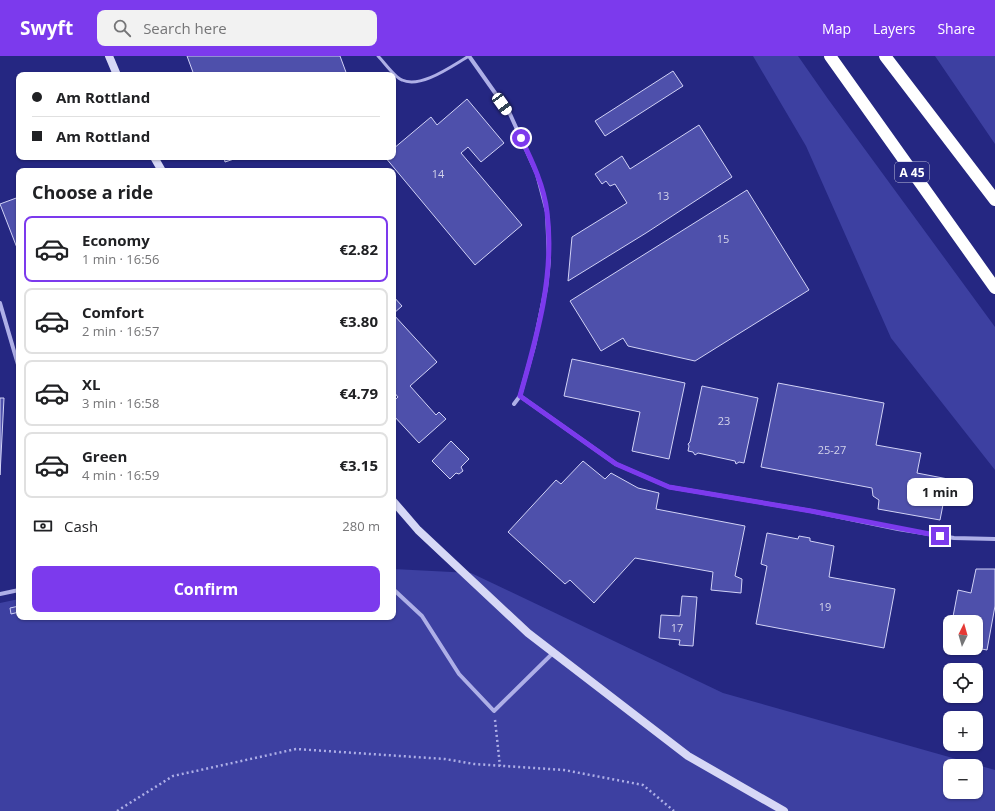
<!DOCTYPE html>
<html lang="en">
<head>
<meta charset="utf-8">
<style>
	:root { --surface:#fff; --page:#f2f2f2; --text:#202124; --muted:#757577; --line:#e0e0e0; --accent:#7c3aed }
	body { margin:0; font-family:"Open Sans",sans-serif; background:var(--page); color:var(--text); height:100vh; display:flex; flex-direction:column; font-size:15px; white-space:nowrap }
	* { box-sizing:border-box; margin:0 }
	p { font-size:13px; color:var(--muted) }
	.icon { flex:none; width:22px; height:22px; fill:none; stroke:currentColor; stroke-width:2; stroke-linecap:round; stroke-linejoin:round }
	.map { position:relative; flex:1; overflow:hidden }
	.panel { position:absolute; left:16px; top:112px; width:380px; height:452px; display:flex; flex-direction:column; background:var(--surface); border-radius:8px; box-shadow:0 1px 3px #0004 }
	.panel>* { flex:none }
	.banner { position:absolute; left:16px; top:16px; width:380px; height:88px; border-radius:8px; box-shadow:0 1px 3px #0004; display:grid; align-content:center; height:88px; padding:0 16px; background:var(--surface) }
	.needle { width:26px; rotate:5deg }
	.fabs { position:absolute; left:943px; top:559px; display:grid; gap:8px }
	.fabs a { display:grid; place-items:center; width:40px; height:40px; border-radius:8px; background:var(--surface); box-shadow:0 1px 3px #0004; font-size:20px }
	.end { position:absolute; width:18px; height:18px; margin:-9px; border:5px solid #7c3aed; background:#fff; box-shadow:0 0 0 2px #fff }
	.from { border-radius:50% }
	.bubble { position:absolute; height:28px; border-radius:8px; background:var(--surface); box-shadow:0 1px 3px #0004; font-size:13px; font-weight:700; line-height:28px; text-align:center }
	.car { position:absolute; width:12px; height:24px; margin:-12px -6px; border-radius:5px; box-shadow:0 0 3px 1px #0007; background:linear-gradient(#fff 24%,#345 0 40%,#fff 0 76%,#345 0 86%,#fff 0) }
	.banner b { display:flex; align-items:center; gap:14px; height:38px; font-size:15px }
	.banner b+b { border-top:1px solid var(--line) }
	.banner i { width:10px; height:10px; background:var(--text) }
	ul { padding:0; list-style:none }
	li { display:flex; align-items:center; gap:12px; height:66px; margin:0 8px 6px; padding:0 8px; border:2px solid var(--line); border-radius:8px }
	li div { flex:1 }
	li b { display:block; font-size:15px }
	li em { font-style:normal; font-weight:700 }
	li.current { border-color:var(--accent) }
	li>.icon { width:36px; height:36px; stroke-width:1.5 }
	h2 { padding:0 16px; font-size:18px; line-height:48px }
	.pay { display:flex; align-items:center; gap:10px; height:44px; padding:0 16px; font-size:15px }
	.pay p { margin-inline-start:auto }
	.cta { display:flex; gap:8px; margin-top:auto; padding:8px 16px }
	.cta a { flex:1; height:46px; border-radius:8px; background:var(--accent); color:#fff; font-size:16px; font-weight:700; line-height:46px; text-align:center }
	header { display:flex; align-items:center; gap:24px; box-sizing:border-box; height:56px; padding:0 20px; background:var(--accent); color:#fff }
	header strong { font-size:19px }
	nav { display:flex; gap:22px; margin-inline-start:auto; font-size:14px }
	.search { width:280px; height:36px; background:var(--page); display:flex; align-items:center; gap:10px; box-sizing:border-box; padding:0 14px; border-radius:8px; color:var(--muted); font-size:15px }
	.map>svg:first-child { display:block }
	.green { fill:#3d40a1; fill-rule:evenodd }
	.building { fill:#4e50ab; stroke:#d1d2f6 }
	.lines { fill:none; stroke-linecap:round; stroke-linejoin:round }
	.path { stroke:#aeafe7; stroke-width:2.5; stroke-dasharray:2 3; stroke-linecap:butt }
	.lane { stroke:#aeafe7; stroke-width:3 }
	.street { stroke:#aeafe7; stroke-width:4 }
	.secondary { stroke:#d7d8f6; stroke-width:8 }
	.highway { stroke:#fff; stroke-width:12 }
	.route { stroke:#7c3aed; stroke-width:5 }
	.labels { text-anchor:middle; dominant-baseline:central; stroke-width:3; stroke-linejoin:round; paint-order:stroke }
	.number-label { font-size:11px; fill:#d3d3ea }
	.shield { fill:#252782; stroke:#bebeda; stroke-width:1 }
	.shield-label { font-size:12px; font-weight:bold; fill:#fff }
</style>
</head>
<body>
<header>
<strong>Swyft</strong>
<div class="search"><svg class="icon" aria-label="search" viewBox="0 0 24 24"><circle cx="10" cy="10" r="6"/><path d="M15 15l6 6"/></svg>Search here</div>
<nav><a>Map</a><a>Layers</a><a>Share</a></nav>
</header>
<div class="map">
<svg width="995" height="755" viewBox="0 0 995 755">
	<rect width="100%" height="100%" fill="#252782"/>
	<path class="green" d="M753,0H798L828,43L995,271V414L891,282L806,90Z
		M935,0H995V88Z
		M393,513L471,517L723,637L995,714V755H0V547L19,543V561H393ZM950,710H976V736H950Z"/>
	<path class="building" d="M187,0H340L347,19H194Z
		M673,15L683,30L605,80L595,65Z
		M467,43L504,87L481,106L468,91L461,97L522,169L475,209L385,101H393V93L431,61L437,69Z
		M699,69L732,121L646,177L568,225L572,181L627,147L615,128L610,130L606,125L602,128L595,118L622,100L630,113Z
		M224,101H240L225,106Z
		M747,134L809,234L695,305L628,290L623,282L601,295L570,245Z
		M19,141V197L0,148Z
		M393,240L402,250L393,258L437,306L410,330L436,359L439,356L446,363L419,387L393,359V346L398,341L393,335Z
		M572,303L685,327L669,403L632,395L640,356L564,340Z
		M778,327L884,347L876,389L921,397L917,417L948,423L940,464L878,453L879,444L873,440L872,432L761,411Z
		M702,330L758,342L744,407L739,406L736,408L735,405L698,397L695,399L693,396L688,395L689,390L688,388L690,386Z
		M0,342H4L0,419Z
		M451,385L469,403L461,411L463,415L459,418L456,417L450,423L432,405Z
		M583,405L605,423L611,417L638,432L659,437L656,453L745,470L735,520L742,523L741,537L711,534L713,516L635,502L594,547L570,524L565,528L508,476L556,424L561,428Z
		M767,477L798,483L799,480L810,482V485L834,490L829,521L895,533L884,592L756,568L767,510L761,508Z
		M976,513H995V550L987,594L976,592V566H952L958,534L971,537Z
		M682,540L697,541L693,590L679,589L680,584L659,582L661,559L680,560Z
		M19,550V556L11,558L10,552Z"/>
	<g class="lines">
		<path class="path" d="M495,664L500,710
			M117,755L173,720L296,693L445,703L474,708L564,714L643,729L674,755"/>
		<path class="lane" d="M378,0C384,6 395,22 402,24C421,33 453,9 469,0"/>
		<path class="street" d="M469,0L510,58L537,118L547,156L549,204L546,232L534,290L520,340L514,348
			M0,247L19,312
			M520,340L616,408L669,431L811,455L898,473L954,482L995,483
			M393,533L422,560L459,618L494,655L554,596
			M0,538L19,534"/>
		<path class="secondary" d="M109,0L117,19
			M154,101L162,115
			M393,445L418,474L528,577L688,700L784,755"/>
		<path class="highway" d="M830,0L995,232
			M885,0L995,144"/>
	</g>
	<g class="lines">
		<path class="route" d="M521,82C532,105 544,130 547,156C555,219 537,280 520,340L616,408L669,431L811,455L940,480"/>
	</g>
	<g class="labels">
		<g class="number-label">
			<text x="438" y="117">14</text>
			<text x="663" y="139">13</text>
			<text x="723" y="182">15</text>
			<text x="724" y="364">23</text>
			<text x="832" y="393">25-27</text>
			<text x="825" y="550">19</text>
			<text x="677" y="571">17</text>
		</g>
		<rect class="shield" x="895" y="106" width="34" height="20" rx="3"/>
		<g class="shield-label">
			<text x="912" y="116">A 45</text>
		</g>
	</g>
</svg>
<div class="fabs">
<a><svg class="needle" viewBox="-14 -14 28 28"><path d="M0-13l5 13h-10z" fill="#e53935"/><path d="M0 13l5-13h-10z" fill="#757577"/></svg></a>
<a><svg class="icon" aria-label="locate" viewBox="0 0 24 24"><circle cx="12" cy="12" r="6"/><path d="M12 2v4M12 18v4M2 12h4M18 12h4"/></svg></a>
<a>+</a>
<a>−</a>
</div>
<i class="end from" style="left:521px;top:82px"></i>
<i class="end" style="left:940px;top:480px"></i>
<div class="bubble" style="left:907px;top:422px;width:66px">1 min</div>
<i class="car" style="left:502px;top:48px;rotate:144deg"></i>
<div class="banner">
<b><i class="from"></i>Am Rottland</b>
<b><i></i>Am Rottland</b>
</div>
<section class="panel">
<h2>Choose a ride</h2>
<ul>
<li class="current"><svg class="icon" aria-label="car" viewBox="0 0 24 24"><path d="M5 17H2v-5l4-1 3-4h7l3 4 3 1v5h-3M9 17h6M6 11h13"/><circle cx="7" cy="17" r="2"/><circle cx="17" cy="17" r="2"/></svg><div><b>Economy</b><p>1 min · 16:56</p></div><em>€2.82</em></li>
<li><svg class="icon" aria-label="car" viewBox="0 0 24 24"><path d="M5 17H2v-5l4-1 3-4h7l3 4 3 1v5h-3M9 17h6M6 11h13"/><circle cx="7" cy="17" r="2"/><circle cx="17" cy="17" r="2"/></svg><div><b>Comfort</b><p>2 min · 16:57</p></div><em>€3.80</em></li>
<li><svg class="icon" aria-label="car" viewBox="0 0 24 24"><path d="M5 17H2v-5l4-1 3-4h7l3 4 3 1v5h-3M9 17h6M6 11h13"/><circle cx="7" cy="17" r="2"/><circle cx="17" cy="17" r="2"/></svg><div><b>XL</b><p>3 min · 16:58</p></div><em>€4.79</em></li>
<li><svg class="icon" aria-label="car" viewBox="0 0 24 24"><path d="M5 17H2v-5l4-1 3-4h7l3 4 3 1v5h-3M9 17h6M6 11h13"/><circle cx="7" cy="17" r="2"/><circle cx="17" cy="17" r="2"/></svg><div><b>Green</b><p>4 min · 16:59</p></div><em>€3.15</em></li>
</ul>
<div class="pay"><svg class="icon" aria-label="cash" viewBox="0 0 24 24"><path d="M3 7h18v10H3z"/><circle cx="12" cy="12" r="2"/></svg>Cash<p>280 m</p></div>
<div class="cta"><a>Confirm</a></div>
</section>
</div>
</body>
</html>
